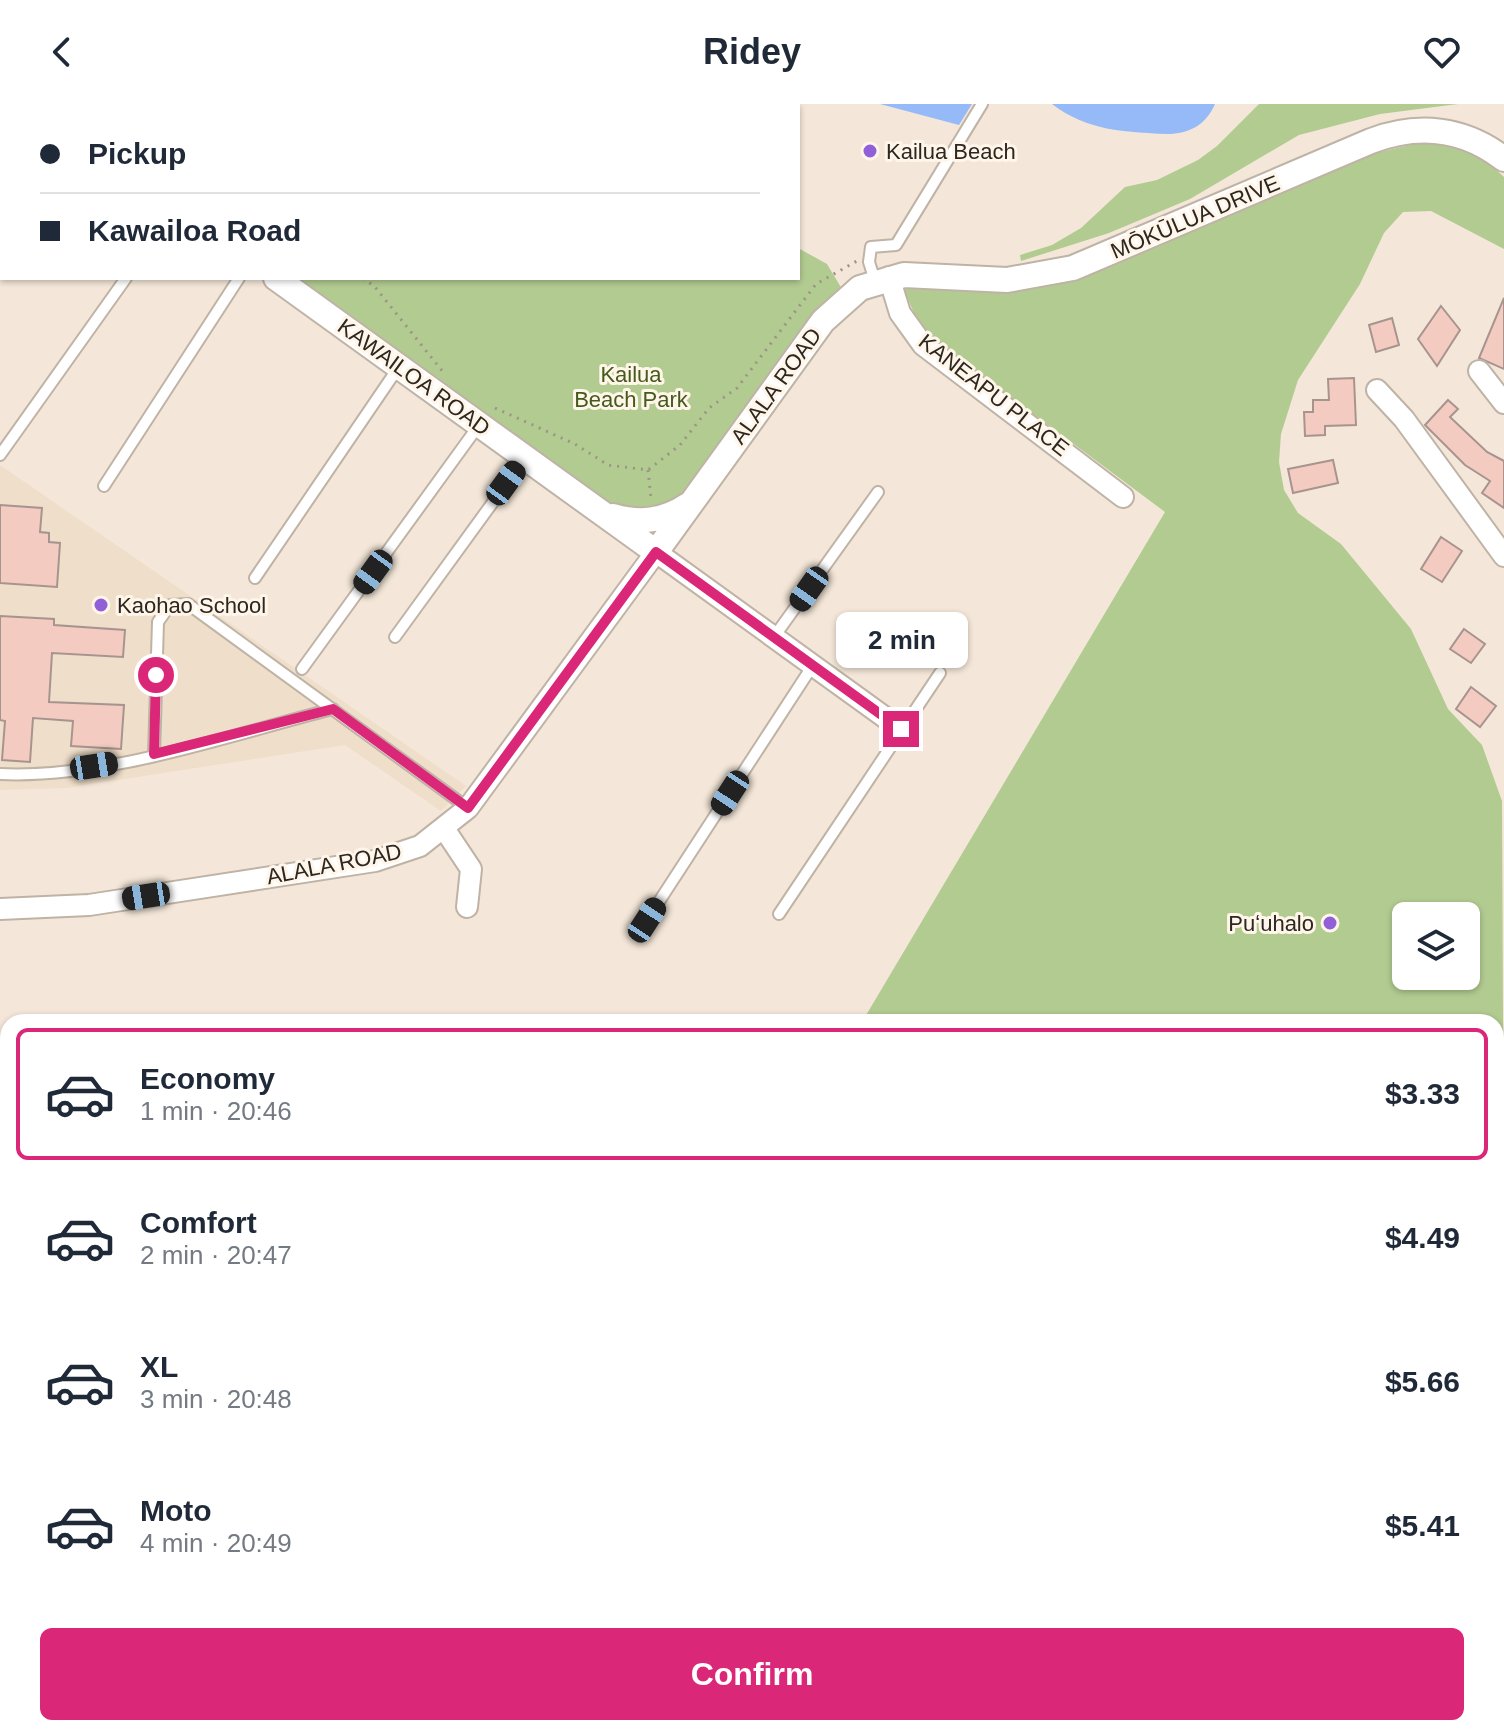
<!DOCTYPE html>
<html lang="en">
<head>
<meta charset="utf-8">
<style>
	:root { --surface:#fff; --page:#f2f2f3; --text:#1f2937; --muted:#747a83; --line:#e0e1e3; --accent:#db2777 }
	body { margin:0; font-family:Helvetica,sans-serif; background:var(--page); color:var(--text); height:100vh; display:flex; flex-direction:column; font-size:30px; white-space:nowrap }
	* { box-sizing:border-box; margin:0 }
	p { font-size:26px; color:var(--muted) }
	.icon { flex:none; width:44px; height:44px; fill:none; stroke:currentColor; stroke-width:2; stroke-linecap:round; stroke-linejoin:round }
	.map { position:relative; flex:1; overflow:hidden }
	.panel { position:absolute; left:0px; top:910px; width:1504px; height:722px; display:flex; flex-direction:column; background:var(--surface); border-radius:24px 24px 0 0; box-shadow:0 2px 6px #0004 }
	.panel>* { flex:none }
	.banner { position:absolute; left:0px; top:0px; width:800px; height:176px; box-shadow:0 2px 6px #0004; display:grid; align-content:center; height:176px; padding:0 40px; background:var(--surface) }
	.controls { position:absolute; left:1392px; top:798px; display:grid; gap:16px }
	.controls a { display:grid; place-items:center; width:88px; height:88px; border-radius:12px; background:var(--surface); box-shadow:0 2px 6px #0004; font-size:40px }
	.end { position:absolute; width:36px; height:36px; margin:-18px; border:10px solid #db2777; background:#fff; box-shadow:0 0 0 4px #fff }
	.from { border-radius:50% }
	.bubble { position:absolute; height:56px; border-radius:12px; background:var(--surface); box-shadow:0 2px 6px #0004; font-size:26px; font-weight:600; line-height:56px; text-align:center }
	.car { position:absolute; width:24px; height:48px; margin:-24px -12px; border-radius:10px; box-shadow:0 0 6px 2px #0007; background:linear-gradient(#222 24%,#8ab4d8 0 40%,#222 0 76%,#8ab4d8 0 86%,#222 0) }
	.banner b { display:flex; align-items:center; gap:28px; height:76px; font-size:30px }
	.banner b+b { border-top:2px solid var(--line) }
	.banner i { width:20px; height:20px; background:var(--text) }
	ul { padding:14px 0 0; list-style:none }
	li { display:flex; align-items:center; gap:24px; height:132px; margin:0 16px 12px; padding:0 24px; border:4px solid transparent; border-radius:12px }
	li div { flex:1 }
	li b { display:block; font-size:30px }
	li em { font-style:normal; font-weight:600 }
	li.current { border-color:var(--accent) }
	li>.icon { width:72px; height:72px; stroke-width:1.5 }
	.button { display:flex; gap:16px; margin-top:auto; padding:16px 40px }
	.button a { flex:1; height:92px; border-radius:12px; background:var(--accent); color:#fff; font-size:32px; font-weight:600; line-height:92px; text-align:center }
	header { display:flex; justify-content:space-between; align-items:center; height:104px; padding:0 40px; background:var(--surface); font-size:36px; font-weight:600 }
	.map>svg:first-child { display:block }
	.built { fill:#efdec9 }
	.green { fill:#b2cb91; fill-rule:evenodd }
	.water { fill:#96b9f7 }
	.building { fill:#f4cbc0; stroke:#a7948f; stroke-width:2 }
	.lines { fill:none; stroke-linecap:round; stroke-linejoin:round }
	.service-casing { stroke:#bfb3a5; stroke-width:14 }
	.minor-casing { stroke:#bfb3a5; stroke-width:24 }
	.tertiary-casing { stroke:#bfb3a5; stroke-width:28 }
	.path { stroke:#9d9489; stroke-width:3; stroke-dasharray:2 6; stroke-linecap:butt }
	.service { stroke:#fff; stroke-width:10 }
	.minor { stroke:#fff; stroke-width:20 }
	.tertiary { stroke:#fff; stroke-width:24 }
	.route { stroke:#db2777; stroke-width:10 }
	.poi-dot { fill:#915fd8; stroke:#fff5e9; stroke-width:3 }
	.labels { text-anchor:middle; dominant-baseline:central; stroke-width:6; stroke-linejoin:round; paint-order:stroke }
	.poi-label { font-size:22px; fill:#2b2721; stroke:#fff5e9; text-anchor:start }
	.street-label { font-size:22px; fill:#2b2721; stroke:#fff5e9 }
	.park-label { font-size:22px; fill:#445b1e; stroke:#fff5e9 }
</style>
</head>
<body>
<header><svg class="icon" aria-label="back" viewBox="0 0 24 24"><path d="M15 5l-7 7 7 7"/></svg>Ridey<svg class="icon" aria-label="heart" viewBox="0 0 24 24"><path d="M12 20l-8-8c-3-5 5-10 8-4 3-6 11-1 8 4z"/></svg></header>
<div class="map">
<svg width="1504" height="1631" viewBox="0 0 1504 1631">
	<rect width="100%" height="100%" fill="#f4e7d9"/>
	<path class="built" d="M0,361L466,682L441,707L345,641L66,684L0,686Z
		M1504,1130V1470L1496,1464V1136Z"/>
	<path class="green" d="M52,0H650L651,2H54Z
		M1259,0H1458L1380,10L1299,31L1190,95L1109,129L1021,157L1020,151L1052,141L1081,124L1125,83L1157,76L1198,56L1217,42Z
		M1418,39C1451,39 1480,49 1504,73V145L1431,107L1403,108L1384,129L1360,180L1298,276L1281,330L1279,358L1284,386L1298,409L1341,440L1411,525L1448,605L1482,641L1502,697L1504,1130L1496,1136V918H862L1165,408L934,236L917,216L903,184L1008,189L1077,176L1376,49ZM1406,812H1466V872H1406Z
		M798,144L827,160L842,185L691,385C664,404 637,412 605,399L293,174H798Z
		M1496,1464L1504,1470V1631H0V1517L8,1512V1624H1496Z"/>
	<path class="water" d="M880,0H972L959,21Z
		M1052,0H1215C1206,21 1189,30 1167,30C1125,28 1087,27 1052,0Z"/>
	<path class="building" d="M1504,194V265L1479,254Z
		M1441,202L1460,226L1437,262L1418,235Z
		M1392,214L1399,241L1376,248L1369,221Z
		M1354,274L1356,321L1325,322V331L1305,332L1304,308H1313V296H1329L1328,275Z
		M1448,296L1458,305L1450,313L1487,348L1504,357V404L1482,389L1490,377L1465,361L1425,321Z
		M1333,356L1338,379L1293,389L1288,365Z
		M0,401L42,404L40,428L49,429V438L60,439L57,483L0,479Z
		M1441,433L1462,447L1442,478L1421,465Z
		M0,512L54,515V521L125,526L123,553L52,549L49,598L124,601L121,645L71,642L73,617L33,614L30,658L2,656L5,617L0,616Z
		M1464,525L1485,540L1471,559L1450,545Z
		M1471,583L1496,602L1480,623L1456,605Z"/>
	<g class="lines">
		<g class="service-casing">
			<path id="service" d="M0,160L2,157
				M875,177L869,158L871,143L896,141L982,0
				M0,351L126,174
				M104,382L239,174
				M255,474L398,264
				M395,533L525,354
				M774,533L878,388
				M302,565L479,321
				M154,650L158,518L170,501L188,500L468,704
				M0,670C108,675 229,631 333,605
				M779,810L940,569
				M647,816L813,561
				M1496,1195L1504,1200"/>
		</g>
		<g class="minor-casing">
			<path id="minor" d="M889,173L900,209L923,241L1123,393
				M1479,267L1504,299
				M1377,286L1404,315L1504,452
				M445,726L471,765L467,803
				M0,805L89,801L375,757L420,742L468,704L656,448L901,625
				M0,1036L8,1035
				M0,1417L8,1414"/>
		</g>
		<g class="tertiary-casing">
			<path id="tertiary" d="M22,0L25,2
				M276,174L656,448L823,217L860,184L904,171L1007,176L1073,164L1371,37C1418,19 1464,24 1504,55
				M613,412C640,420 664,417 688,401"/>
		</g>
		<path class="path" d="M73,0L75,2
			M433,0V2
			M163,2V0
			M363,174L375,183L443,268
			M495,304L575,340L608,361L648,366L680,341L709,304L737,284L816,180L857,157
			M648,366L651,394
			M0,1579L8,1574
			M936,1631L955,1624
			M1368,1631L1370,1624"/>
		<use href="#service" class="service"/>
		<use href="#minor" class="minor"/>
		<use href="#tertiary" class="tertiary"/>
	</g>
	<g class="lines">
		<path class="route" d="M156,571L154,650L333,605L468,704L656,448L901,625"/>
	</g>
	<g class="poi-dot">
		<circle cx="870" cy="47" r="8"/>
		<circle cx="101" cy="501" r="8"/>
		<circle cx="1330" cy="819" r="8"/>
	</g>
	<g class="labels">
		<g class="poi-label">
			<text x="886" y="47">Kailua Beach</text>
			<text x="117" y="501">Kaohao School</text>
			<text x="1314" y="819" text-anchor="end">Puʻuhalo</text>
		</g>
		<g class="street-label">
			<text transform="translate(1195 113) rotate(-23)">MŌKŪLUA DRIVE</text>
			<text transform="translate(414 273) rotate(36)">KAWAILOA ROAD</text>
			<text transform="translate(776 282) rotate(-54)">ALALA ROAD</text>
			<text transform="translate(994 291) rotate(38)">KANEAPU PLACE</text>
			<text transform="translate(334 760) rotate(-11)">ALALA ROAD</text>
		</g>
		<g class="park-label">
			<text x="631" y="270">Kailua<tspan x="631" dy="25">Beach Park</tspan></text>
		</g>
	</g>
</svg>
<div class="controls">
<a><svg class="icon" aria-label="layers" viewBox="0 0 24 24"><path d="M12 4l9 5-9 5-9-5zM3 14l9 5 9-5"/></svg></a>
</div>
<i class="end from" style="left:156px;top:571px"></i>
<i class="end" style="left:901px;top:625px"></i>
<div class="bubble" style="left:836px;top:508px;width:132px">2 min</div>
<i class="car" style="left:506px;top:379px;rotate:36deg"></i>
<i class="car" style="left:373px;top:468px;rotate:216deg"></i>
<i class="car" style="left:809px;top:485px;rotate:215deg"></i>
<i class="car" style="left:94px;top:662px;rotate:81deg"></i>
<i class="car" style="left:730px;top:689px;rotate:213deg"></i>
<i class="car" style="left:146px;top:792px;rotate:261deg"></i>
<i class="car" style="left:647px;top:816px;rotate:33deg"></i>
<div class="banner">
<b><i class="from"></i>Pickup</b>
<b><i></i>Kawailoa Road</b>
</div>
<section class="panel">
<ul>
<li class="current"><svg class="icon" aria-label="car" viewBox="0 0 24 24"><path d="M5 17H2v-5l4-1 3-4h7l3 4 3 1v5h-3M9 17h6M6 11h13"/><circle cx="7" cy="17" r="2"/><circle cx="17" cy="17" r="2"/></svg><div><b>Economy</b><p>1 min · 20:46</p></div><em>$3.33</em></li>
<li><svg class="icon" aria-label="car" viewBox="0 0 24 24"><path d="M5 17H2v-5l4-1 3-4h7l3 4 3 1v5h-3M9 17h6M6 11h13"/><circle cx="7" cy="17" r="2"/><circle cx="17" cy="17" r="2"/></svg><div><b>Comfort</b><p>2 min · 20:47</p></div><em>$4.49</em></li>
<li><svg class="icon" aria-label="car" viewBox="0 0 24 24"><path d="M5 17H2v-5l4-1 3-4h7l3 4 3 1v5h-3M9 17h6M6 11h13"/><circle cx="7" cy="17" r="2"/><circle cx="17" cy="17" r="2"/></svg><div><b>XL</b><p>3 min · 20:48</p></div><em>$5.66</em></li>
<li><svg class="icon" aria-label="car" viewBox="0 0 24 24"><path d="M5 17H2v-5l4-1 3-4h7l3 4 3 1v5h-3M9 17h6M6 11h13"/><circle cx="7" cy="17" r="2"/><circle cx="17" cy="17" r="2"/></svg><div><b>Moto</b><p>4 min · 20:49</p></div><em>$5.41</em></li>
</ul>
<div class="button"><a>Confirm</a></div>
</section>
</div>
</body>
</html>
